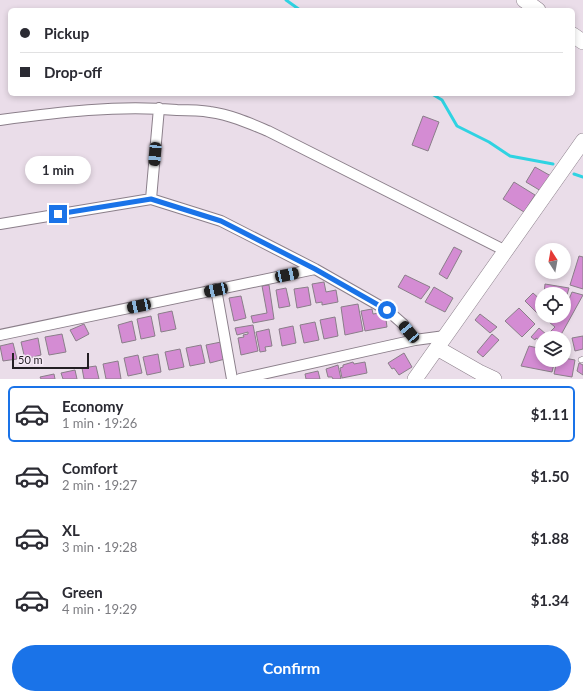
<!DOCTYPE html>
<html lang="en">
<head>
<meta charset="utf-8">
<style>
	:root { --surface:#fff; --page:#f2f2f3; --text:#2b2b33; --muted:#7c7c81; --line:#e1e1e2; --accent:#1a73e8 }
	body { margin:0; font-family:Lato,sans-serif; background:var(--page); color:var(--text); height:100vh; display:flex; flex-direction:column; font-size:15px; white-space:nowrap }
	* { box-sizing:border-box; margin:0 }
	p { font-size:13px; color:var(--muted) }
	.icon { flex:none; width:22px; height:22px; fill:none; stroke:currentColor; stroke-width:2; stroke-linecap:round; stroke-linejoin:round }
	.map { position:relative; height:379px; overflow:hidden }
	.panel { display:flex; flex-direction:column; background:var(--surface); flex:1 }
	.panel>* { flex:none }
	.banner { position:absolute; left:8px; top:8px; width:567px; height:88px; border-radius:6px; box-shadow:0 2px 6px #0003; display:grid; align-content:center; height:88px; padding:0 12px; background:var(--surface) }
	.needle { width:26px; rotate:349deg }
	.fabs { position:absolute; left:535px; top:243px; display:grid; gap:8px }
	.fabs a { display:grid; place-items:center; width:36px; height:36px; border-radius:50%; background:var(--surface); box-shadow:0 2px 6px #0003; font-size:20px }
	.scale { position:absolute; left:12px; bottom:10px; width:77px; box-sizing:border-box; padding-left:4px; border:2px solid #231e23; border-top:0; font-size:11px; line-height:14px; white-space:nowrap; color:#231e23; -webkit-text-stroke:3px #f7eaf7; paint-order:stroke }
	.end { position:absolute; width:18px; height:18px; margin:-9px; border:5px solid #1a73e8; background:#fff; box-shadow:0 0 0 2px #fff }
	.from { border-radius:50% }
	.bubble { position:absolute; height:28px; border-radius:14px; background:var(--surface); box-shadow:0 2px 6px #0003; font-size:13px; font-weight:700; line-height:28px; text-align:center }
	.car { position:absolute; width:12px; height:24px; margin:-12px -6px; border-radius:5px; box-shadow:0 0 3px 1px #0007; background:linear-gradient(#222 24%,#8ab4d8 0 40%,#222 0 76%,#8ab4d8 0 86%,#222 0) }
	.banner b { display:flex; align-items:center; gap:14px; height:38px; font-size:15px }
	.banner b+b { border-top:1px solid var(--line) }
	.banner i { width:10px; height:10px; background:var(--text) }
	ul { padding:7px 0 0; list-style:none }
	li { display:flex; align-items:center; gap:12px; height:56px; margin:0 8px 6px; padding:0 4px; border:2px solid transparent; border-radius:6px }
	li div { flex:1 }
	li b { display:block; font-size:15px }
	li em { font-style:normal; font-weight:700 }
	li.on { border-color:var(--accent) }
	li>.icon { width:36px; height:36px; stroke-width:1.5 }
	.cta { display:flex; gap:8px; margin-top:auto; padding:8px 12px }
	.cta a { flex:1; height:46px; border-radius:24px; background:var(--accent); color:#fff; font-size:16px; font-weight:700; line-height:46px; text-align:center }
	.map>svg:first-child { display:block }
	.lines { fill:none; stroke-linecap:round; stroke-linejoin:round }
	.stream { stroke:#2fd3e2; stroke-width:3 }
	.building { fill:#d48cd3; stroke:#8a7e89 }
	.lane-casing { stroke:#8b7f8a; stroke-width:6 }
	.street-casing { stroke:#8b7f8a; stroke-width:12 }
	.secondary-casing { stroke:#8b7f8a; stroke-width:16 }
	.lane { stroke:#fff; stroke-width:5 }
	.street { stroke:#fff; stroke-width:10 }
	.secondary { stroke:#fff; stroke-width:15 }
	.route { stroke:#1a73e8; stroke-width:5 }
</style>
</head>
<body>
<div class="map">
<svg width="583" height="379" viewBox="0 0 583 379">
	<rect width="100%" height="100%" fill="#eadde9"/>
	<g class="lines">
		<path class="stream" d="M286,0L300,10
			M432,94L442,100L457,126L489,142L510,156L553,164
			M574,174L583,177"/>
	</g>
	<path class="building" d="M423,116L439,122L428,151L412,145Z
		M535,167L551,176L541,191L526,182Z
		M514,182L535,195L524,212L503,199Z
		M454,247L462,251L447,279L439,274Z
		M579,256L583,257V289L570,285Z
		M405,275L430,287L421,299L398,287Z
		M324,282L326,292L336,290L338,302L322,305V302L316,303L312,284Z
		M545,284L569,288L565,302H564V294H544Z
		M269,285L274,319L253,323L251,316L267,313L262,286Z
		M308,287L311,305L297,308L294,289Z
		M434,287L453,298L445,312L425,302Z
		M286,288L290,306L279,308L276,290Z
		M572,292L583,295L562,333L558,338H542V345H541L542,342L536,338L535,340L531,337L539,328L547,335L555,327L543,317L544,316H564V304H567Z
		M533,293L542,301V314L540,316L525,301Z
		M241,296L246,318L234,321L229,298Z
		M358,304L363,331L345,335L341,307Z
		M519,308L535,324L522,337L505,321Z
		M372,309L373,314L385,312L387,327L365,331L361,311Z
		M172,311L176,329L161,332L158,314Z
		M480,314L497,327L490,333L475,320Z
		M151,316L155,336L141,339L137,319Z
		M335,317L338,336L324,339L320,320Z
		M132,321L136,340L122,343L118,325Z
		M315,322L319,340L304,343L300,325Z
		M84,324L89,334L76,341L70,330Z
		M253,325L258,351L241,355L238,338L244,337L243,335L248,334V332L237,335L235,328Z
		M293,326L296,343L282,346L279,329Z
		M269,329L272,346L265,347L266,351L260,352L256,332Z
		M62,334L66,352L49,355L45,337Z
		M492,334L499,340L483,357L477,352Z
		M583,336V349L575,351L572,338Z
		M38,338L41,355L25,359L21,342Z
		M221,342L225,359L210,363L206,345Z
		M13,343L17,359L3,361L0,346Z
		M201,345L205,363L190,366L186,348Z
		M529,346L542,349V360H555L552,372L521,366Z
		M180,349L184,367L169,370L165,352Z
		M404,353L412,367L399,375L394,368L392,369L388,363Z
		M158,354L161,372L147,375L143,357Z
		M138,355L142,373L128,376L124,358Z
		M564,358L575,360L572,377L554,374L557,360H564Z
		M118,361L121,379H106L103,364Z
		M353,362L354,364L365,362L367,373L342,378L340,368L343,367V365Z
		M579,363L583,365V375L577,371Z
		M338,365L341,379H333L332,377H328L326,369Z
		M96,366L99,379H84L82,368Z
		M75,370L77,379H63L61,373Z
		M318,371L320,379H306L305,374Z
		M54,374L55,379H41L40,377Z"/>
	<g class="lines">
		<g class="lane-casing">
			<path id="lane" d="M581,360L583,359"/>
		</g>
		<g class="street-casing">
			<path id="street" d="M0,120C59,112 117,105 177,110C188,110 199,110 210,112C231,115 249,123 268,131L506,251
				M151,199L159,108
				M0,224L151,199L221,221L315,269L387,310L403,324L415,340
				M216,289L232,379
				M0,335L315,269
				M240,379L415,340L445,336"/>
		</g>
		<g class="secondary-casing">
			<path id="secondary" d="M524,0L538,10
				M573,35L583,42
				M437,348L479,372L494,379
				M415,379L583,141"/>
		</g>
		<use href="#lane" class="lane"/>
		<use href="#street" class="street"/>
		<use href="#secondary" class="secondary"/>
	</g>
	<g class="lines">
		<path class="route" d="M58,214L151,199L221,221L315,269L387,310"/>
	</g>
</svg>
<div class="fabs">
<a><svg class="needle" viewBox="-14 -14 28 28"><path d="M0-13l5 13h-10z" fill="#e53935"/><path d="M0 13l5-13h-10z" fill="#7c7c81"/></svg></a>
<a><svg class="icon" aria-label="locate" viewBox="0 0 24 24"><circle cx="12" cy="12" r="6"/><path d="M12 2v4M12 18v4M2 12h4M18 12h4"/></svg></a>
<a><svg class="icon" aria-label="layers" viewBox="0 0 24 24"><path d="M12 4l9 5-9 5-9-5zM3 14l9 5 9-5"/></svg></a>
</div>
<div class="scale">50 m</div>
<i class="end from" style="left:387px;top:310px"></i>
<i class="end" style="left:58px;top:214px"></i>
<div class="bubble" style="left:25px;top:156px;width:66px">1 min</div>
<i class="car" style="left:155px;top:154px;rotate:185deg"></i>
<i class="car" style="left:287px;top:275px;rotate:78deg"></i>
<i class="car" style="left:216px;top:290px;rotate:258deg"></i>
<i class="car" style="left:139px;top:306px;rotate:258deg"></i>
<i class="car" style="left:409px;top:332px;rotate:320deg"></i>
<div class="banner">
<b><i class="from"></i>Pickup</b>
<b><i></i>Drop-off</b>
</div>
</div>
<section class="panel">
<ul>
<li class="on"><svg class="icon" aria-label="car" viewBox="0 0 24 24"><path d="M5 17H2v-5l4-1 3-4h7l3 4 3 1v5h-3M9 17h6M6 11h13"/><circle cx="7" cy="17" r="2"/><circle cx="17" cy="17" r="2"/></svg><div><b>Economy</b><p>1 min · 19:26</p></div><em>$1.11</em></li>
<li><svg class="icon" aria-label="car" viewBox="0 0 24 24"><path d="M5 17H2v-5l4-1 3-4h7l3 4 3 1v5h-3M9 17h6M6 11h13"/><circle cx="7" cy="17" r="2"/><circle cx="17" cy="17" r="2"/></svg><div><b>Comfort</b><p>2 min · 19:27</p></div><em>$1.50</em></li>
<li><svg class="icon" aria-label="car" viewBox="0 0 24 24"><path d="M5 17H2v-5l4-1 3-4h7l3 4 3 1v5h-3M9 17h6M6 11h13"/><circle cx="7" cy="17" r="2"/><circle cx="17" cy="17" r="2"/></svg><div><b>XL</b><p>3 min · 19:28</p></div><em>$1.88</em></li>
<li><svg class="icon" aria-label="car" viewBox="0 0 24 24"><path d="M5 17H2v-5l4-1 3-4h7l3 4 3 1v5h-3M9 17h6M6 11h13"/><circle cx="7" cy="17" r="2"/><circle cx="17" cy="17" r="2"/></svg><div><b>Green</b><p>4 min · 19:29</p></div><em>$1.34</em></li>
</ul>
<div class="cta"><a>Confirm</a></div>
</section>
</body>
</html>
